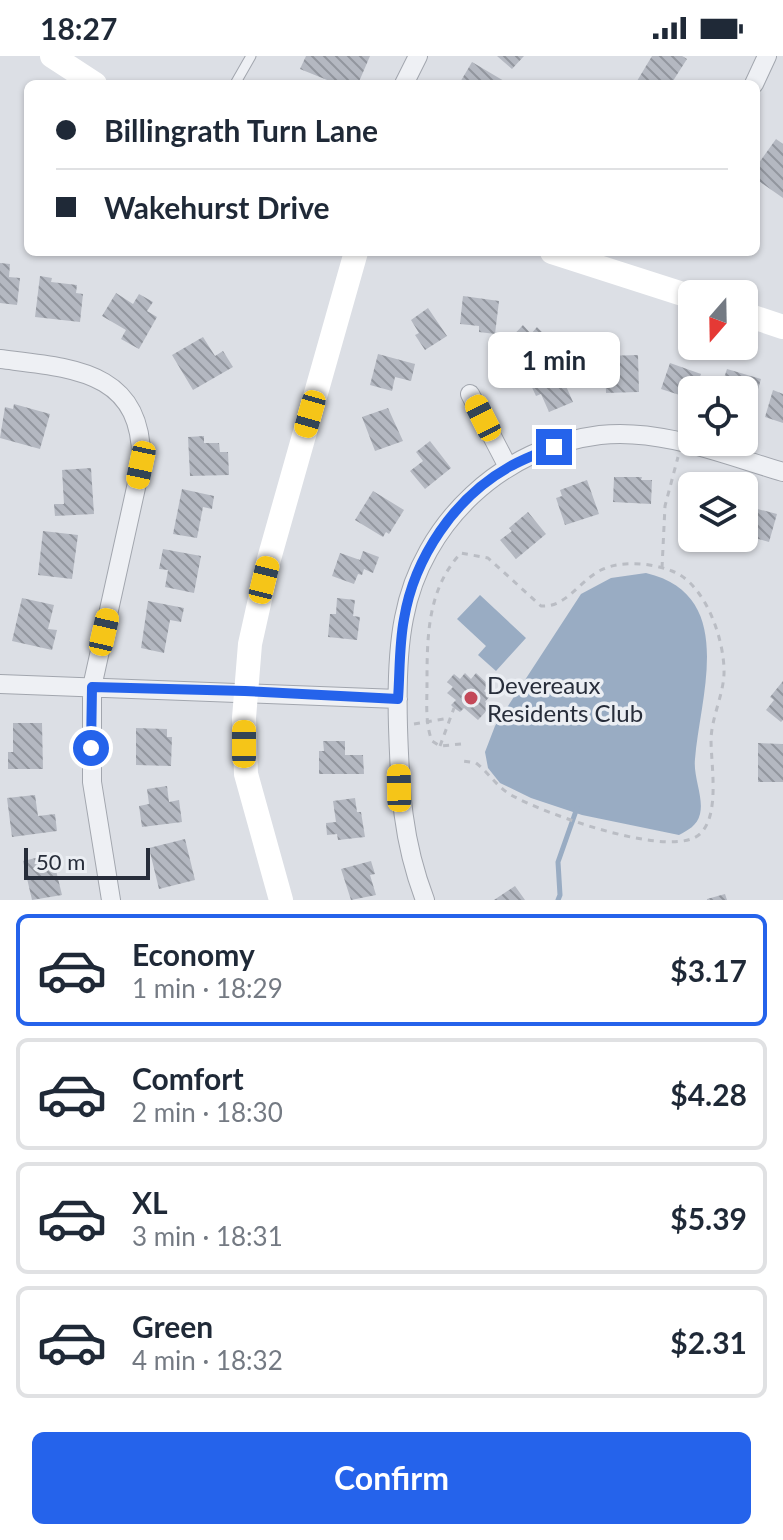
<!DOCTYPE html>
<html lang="en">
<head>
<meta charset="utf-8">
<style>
	:root { --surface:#fff; --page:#f2f2f3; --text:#1f2937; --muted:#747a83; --line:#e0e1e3; --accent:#2563eb }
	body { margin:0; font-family:Lato,sans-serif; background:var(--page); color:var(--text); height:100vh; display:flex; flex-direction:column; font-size:30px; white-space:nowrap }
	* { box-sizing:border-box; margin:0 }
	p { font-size:26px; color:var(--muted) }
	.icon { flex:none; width:44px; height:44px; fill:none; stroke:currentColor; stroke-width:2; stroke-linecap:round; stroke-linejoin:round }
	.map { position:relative; height:844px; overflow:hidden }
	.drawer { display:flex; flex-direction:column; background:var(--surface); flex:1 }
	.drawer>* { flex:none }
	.top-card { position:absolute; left:24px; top:24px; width:736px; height:176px; border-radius:12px; box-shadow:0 2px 6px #0004; display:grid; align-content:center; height:176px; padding:0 32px; background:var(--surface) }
	.needle { width:52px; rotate:200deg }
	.fabs { position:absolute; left:678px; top:224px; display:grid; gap:16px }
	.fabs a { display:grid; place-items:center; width:80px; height:80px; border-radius:12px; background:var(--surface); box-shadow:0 2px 6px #0004; font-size:40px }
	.scale { position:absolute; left:24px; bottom:20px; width:126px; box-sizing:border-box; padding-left:8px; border:4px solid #272d3a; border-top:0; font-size:22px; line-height:28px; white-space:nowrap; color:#272d3a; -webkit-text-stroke:6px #ebeef3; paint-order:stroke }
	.end { position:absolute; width:36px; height:36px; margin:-18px; border:10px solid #2563eb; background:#fff; box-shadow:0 0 0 4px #fff }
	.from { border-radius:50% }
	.bubble { position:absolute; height:56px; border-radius:12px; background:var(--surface); box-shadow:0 2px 6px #0004; font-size:26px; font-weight:700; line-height:56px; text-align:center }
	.car { position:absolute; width:24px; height:48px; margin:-24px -12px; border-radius:10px; box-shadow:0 0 6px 2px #0007; background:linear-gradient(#f5c518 24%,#345 0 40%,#f5c518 0 76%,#345 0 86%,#f5c518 0) }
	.top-card b { display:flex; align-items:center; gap:28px; height:76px; font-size:30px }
	.top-card b+b { border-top:2px solid var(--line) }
	.top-card i { width:20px; height:20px; background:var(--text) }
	ul { padding:14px 0 0; list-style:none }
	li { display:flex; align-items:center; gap:24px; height:112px; margin:0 16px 12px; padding:0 16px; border:4px solid var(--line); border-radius:12px }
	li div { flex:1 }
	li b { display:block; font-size:30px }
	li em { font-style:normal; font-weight:700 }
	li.selected { border-color:var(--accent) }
	li>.icon { width:72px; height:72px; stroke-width:1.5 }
	.primary-button { display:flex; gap:16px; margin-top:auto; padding:16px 32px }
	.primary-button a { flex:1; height:92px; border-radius:12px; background:var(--accent); color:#fff; font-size:32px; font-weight:700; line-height:92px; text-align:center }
	.status { display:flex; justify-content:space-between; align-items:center; height:56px; padding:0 40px; background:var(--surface); direction:ltr }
	.status svg { height:22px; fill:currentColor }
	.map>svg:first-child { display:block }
	.water { fill:#99acc3 }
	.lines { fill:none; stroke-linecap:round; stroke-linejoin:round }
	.stream { stroke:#99acc3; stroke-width:5 }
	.building { fill:url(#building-back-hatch) }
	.lane-casing { stroke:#a2a6ae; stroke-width:11 }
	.street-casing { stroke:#a2a6ae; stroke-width:20 }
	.path { stroke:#babdc4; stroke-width:3; stroke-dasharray:6 6; stroke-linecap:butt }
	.lane { stroke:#eef0f4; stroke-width:9 }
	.street { stroke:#eef0f4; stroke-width:18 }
	.secondary { stroke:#fff; stroke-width:24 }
	.route { stroke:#2563eb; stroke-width:10 }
	.poi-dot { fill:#c34858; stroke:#ebeef3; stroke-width:3 }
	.labels { text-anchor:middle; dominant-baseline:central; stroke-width:7; stroke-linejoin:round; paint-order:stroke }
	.poi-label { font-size:24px; fill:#272d3a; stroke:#ebeef3; text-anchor:start }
</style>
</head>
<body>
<div class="status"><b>18:27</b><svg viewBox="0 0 49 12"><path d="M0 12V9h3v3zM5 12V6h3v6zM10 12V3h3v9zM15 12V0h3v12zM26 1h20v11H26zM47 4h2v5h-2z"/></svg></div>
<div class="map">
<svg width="783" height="844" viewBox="0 0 783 844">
	<defs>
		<pattern id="building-back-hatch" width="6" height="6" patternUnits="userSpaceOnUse" patternTransform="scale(2)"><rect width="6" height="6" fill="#b4b8c1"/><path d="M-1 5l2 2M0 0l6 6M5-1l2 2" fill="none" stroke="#92969e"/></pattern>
	</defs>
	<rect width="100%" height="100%" fill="#dcdfe5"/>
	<path class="water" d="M646,517C738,539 700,639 695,703C693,720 704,742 700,758C697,770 688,774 679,779L582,759L531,742L500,727L488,712L485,696L495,670L581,538L611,522Z
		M480,539L526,582L496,615L478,599L486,590L457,563Z"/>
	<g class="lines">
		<path class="stream" d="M558,844L560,839L558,806L577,752"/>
	</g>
	<path class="building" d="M306,0H370L358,28H337L300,13Z
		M497,0H524L512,13Z
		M652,0H682L687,3L671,28H641L637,25Z
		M472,6L504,25L502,28H459Z
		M776,83L783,88V142L756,123V111Z
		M0,207L10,208L9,221L20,222L17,249L0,247Z
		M40,220L52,222L51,226L77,229L76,237L83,238L80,266L35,261Z
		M116,237L133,248L139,238L153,246L147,255L157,261L139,293L121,283L126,274L102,260Z
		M463,240L499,245L495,278L479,276V270L460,268Z
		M428,252L447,280L425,294L415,279L419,277L411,264Z
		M523,269L531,278L537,271L552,286L533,306L510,283Z
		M203,281L215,300L223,295L233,311L193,334L172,299Z
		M378,298L415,308L411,325L395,321L392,335L370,329Z
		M638,299L639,336L606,337L605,300Z
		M670,307L701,318L695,334H692V343L661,333Z
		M558,312L573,346L549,356L541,338L536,340L529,325Z
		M727,313L761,323L751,358L744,356V334H720Z
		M773,334L783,338V367L765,361Z
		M14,348L50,358L40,393L0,382L5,351L13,353Z
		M388,352L403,385L375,395L362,361Z
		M204,380V387H219L220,396H228L229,419L190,420L188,381Z
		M430,385L451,412L425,433L410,415L423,405L416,396Z
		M91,412L94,458L55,460L54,448H64L62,414Z
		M614,421H642L641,424H652L651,448L613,446Z
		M587,424L599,458L565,469L556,442L562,440L560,434Z
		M182,433L214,440L212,453L203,451L197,482L173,478Z
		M689,434L692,435V463L680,459Z
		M373,435L404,454L389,478L386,476L383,481L355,464Z
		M750,451L777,458L769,486L744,479V455L748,456Z
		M528,456L546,478L516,503L500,484L512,475L509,472Z
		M43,475L78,479L72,523L38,519Z
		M163,493L201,500L194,537L165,531L168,514L159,513Z
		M363,495L379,501L373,517L364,513L362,519L358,518L354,528L332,520L340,497L360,504Z
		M22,542L54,549L48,573L57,574L52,594L12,585Z
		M337,542L355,544L353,560L360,561L357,584L328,581L330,558H336Z
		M148,545L184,552L181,566L170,564L164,597L141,592Z
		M465,617L471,623L476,617L489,629L484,635L490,640L485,646L491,650L478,664L464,652L460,656L454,652L451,649L456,644L447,637L453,631L447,626L454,618L460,623Z
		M783,625V664L781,666L766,654L774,644L770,641Z
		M13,667H42L43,713H8V696H13Z
		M136,672L167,673V681H172L171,710L136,709Z
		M323,685H345V699H363L364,718H319V695H324Z
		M758,687L783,688V726H758Z
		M167,730L169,746L179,744L182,766L142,771L139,750L149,748L147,733Z
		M35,739L38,760L55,758L57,775L12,781L7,742Z
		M355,742L357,756H361L365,781L338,784L337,778L327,779L326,767L336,766L333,745Z
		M185,783L195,824L159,833L149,792Z
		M52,798L62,839L32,844L23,805Z
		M371,805L375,818L370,819L376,839L351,844L341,813Z
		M515,830L525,844H494Z
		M725,838L727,844H707V843Z"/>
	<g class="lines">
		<g class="lane-casing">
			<path id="lane" d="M235,28L251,0"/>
		</g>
		<g class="street-casing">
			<path id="street" d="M404,28L418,0
				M754,28L767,0
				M0,303C72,312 145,314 141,409L92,631V726L111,844
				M470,338L508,411
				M0,628L398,643
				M425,844C402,784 400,734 398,671C397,636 397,597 404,562C422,466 503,391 600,379C661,372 725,399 783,416"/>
		</g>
		<path class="path" d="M662,512L665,450L678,401
			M414,668L449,662
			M461,688L440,690L432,685C425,667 427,647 427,628C427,582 427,533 461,497L488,502L541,550C566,552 579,525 601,514C622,504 651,507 672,515C705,527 725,584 724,618C723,640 712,660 711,683C711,709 720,757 701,777C674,806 541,756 511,739C496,730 489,717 476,707L463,705
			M440,690L454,652"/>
		<use href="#lane" class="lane"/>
		<use href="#street" class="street"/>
		<path class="secondary" d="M52,0L95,28
			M552,196L692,241
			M744,258L783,271
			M281,844L246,718L244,662L250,588L269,503L356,196"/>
	</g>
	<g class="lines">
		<path class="route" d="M91,692L92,631L245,635L398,643C400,616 399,589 404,563C414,502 455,441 509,411C523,403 539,397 554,391"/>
	</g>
	<circle class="poi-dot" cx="471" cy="642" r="8"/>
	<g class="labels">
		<g class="poi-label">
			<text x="487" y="628">Devereaux<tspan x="487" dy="28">Residents Club</tspan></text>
		</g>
	</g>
</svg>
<div class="fabs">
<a><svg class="needle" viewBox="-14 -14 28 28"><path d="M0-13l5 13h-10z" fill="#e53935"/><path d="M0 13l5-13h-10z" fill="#747a83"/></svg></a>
<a><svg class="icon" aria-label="locate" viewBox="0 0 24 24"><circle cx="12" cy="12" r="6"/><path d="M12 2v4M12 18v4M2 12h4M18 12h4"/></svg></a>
<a><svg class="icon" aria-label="layers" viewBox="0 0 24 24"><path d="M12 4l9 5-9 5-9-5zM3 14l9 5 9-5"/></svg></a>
</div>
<div class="scale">50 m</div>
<i class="end from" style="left:91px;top:692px"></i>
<i class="end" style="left:554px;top:391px"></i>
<div class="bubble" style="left:488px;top:276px;width:132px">1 min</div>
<i class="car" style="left:310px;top:358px;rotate:196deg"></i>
<i class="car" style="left:483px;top:362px;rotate:333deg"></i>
<i class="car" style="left:141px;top:409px;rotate:192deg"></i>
<i class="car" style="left:264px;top:524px;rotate:14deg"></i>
<i class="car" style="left:104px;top:576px;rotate:13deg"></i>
<i class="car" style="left:244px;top:688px;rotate:0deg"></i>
<i class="car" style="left:399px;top:732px;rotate:359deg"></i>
<div class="top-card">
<b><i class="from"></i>Billingrath Turn Lane</b>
<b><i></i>Wakehurst Drive</b>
</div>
</div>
<section class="drawer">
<ul>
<li class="selected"><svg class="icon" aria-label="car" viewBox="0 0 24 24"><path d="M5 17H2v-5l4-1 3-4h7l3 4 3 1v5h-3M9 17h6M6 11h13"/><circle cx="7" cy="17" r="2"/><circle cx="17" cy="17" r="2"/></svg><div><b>Economy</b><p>1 min · 18:29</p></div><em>$3.17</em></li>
<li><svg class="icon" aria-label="car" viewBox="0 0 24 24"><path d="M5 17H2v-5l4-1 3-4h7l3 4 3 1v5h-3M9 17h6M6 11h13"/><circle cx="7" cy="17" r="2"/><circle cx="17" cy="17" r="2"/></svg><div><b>Comfort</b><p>2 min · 18:30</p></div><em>$4.28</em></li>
<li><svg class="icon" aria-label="car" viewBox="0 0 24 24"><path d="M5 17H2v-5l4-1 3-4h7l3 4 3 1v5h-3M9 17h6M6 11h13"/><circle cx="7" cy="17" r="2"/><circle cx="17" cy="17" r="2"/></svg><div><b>XL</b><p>3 min · 18:31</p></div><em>$5.39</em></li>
<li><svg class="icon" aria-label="car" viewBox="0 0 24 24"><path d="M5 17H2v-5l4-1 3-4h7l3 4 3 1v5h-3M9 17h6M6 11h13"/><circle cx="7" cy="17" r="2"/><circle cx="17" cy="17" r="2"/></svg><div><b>Green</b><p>4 min · 18:32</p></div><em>$2.31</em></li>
</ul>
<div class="primary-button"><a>Confirm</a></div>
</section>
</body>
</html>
